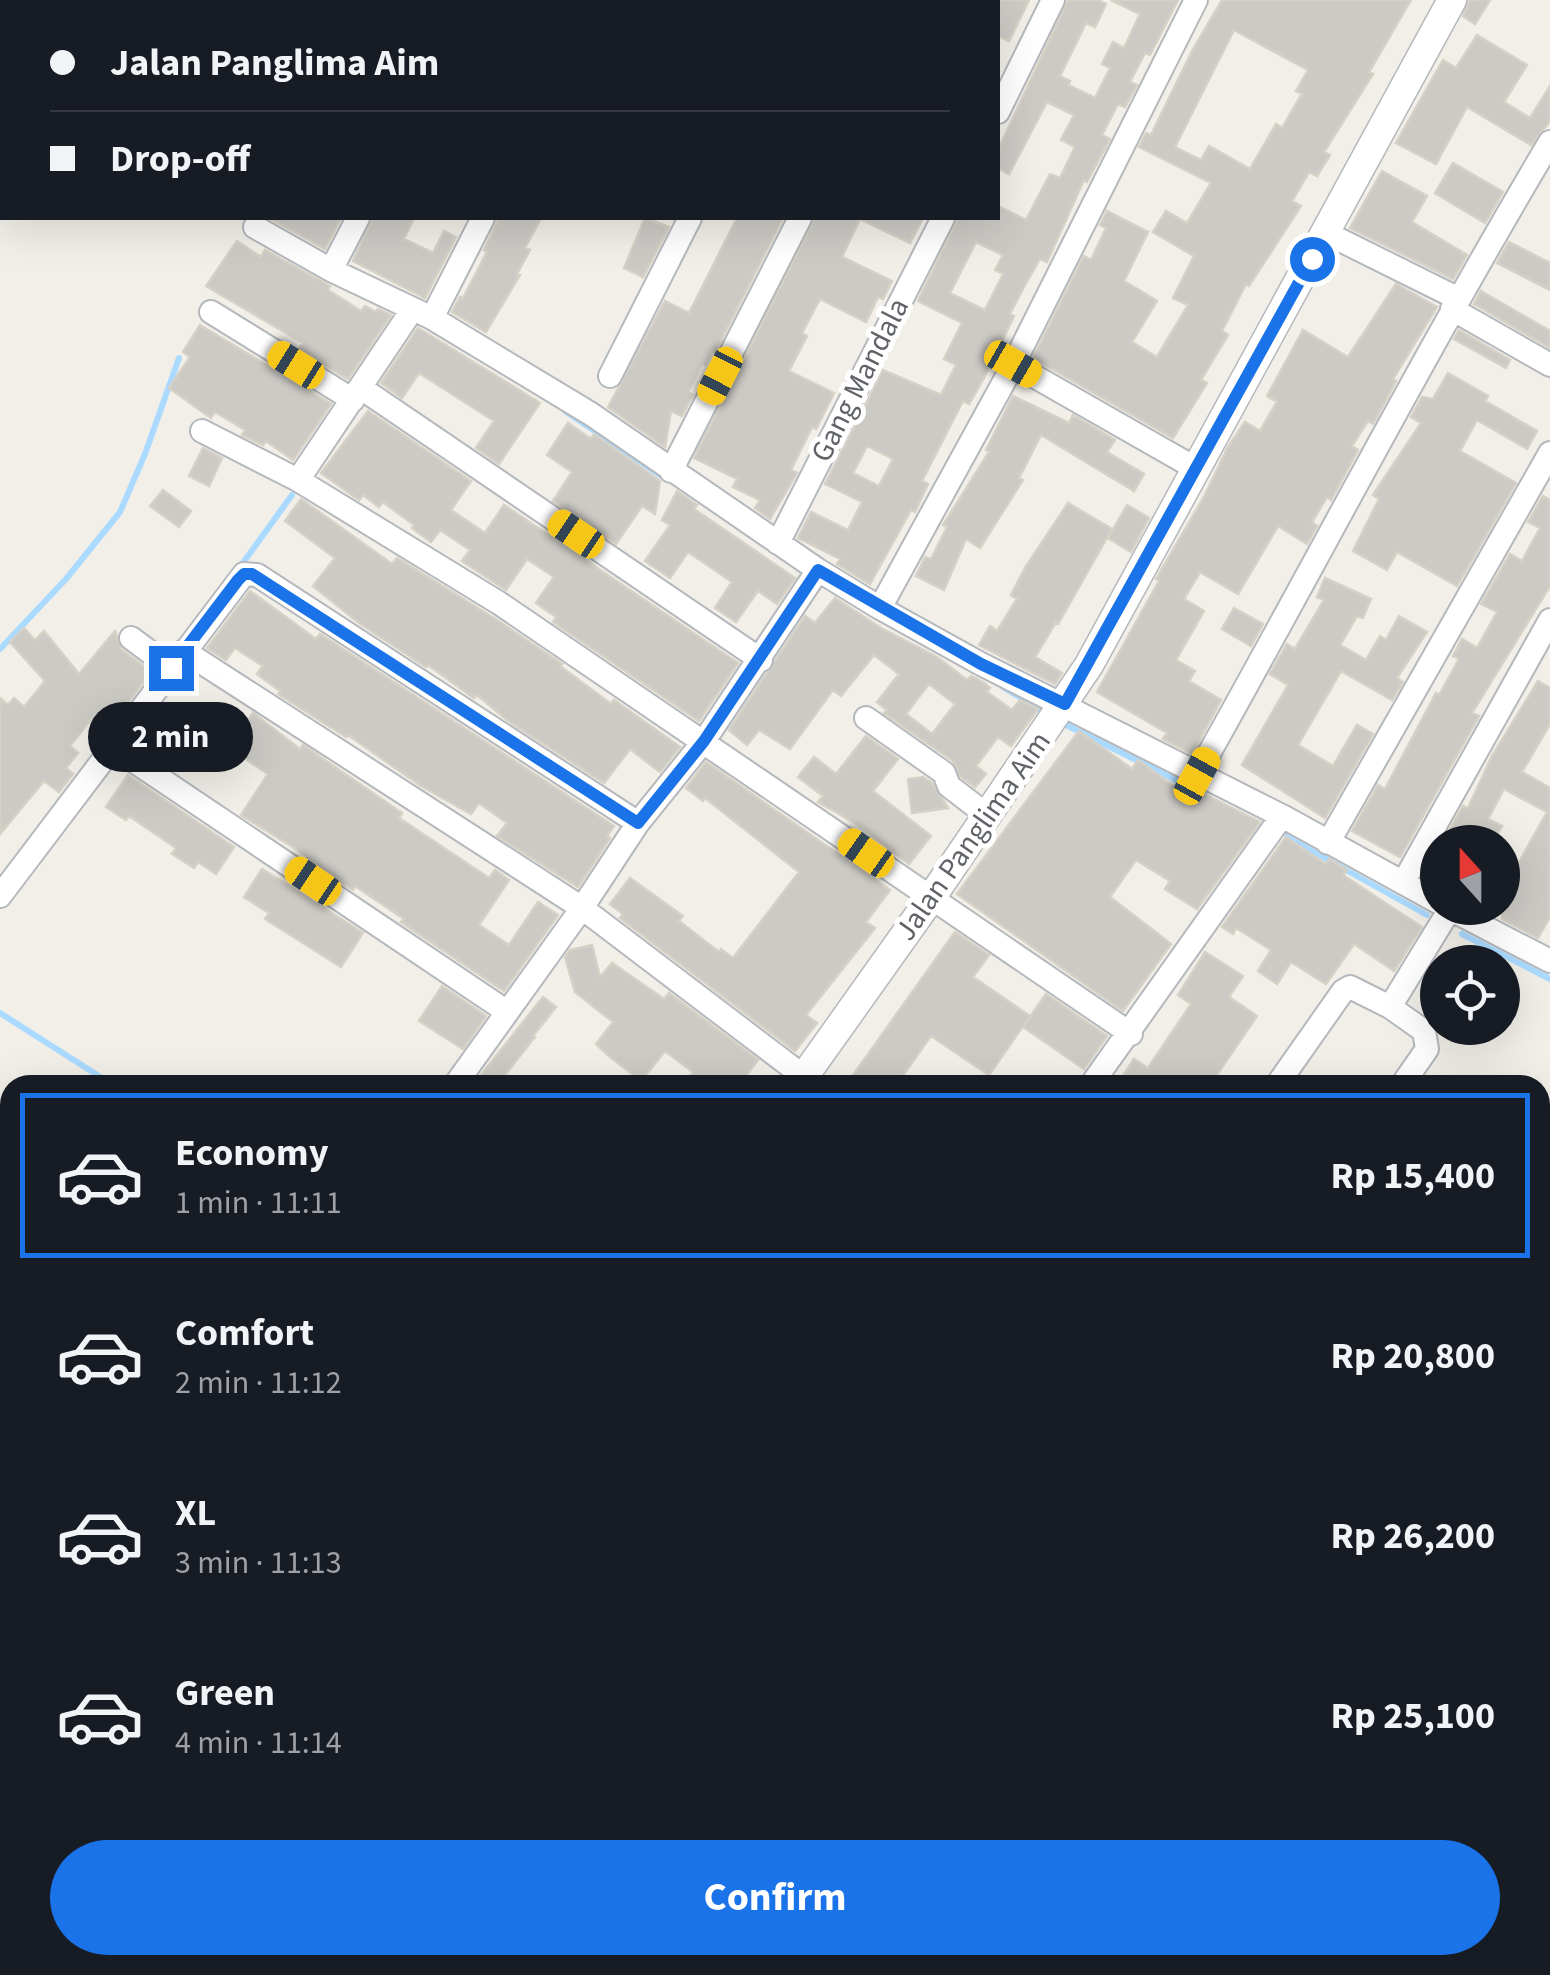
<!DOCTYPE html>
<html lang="en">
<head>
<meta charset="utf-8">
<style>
	:root { --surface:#171b24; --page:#20242c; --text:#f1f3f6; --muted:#9ea1a6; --line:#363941; --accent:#1a73e8 }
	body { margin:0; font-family:"Source Sans 3",sans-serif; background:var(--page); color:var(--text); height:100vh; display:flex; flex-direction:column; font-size:38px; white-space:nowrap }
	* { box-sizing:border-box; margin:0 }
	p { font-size:32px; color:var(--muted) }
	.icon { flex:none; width:55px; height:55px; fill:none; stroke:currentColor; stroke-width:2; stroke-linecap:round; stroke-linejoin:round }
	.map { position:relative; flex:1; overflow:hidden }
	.side { position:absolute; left:0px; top:1075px; width:1550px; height:900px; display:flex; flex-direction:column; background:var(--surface); border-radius:30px 30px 0 0; box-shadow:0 10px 40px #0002 }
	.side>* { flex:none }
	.hud { position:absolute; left:0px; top:0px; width:1000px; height:220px; box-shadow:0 10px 40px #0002; display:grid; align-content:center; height:220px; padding:0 50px; background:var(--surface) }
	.needle { width:65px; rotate:339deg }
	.controls { position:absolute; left:1420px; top:825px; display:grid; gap:20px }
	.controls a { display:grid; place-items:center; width:100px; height:100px; border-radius:50%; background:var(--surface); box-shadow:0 10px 40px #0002; font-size:50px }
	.end { position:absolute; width:45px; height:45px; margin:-22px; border:12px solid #1a73e8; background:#fff; box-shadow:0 0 0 5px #fff }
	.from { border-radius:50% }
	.bubble { position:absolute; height:70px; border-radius:35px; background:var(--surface); box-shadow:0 10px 40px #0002; font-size:32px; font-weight:700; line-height:70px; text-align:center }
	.car { position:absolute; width:30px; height:60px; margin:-30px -15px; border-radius:12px; box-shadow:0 0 8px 2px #0007; background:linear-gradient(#f5c518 24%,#345 0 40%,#f5c518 0 76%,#345 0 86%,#f5c518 0) }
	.hud b { display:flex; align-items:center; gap:35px; height:95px; font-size:38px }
	.hud b+b { border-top:2px solid var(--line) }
	.hud i { width:25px; height:25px; background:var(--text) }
	ul { padding:18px 0 0; list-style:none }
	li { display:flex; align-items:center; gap:30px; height:165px; margin:0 20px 15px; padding:0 30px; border:5px solid transparent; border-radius:0px }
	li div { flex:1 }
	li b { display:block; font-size:38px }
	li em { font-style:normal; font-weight:700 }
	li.current { border-color:var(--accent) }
	li>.icon { width:90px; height:90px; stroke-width:1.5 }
	.cta { display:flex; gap:20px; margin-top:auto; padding:20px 50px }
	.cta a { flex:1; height:115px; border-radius:60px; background:var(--accent); color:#fff; font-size:40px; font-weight:700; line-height:115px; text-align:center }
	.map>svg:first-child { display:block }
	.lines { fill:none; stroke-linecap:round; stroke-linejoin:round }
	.stream { stroke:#aadaff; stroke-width:6 }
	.building { fill:#cccac5; stroke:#d6d1c6; stroke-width:2.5; fill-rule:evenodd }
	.minor-casing { stroke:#b5b8bc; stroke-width:26 }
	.tertiary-casing { stroke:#b5b8bc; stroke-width:31 }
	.path { stroke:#9cc7a9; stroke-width:4; stroke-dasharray:10 5; stroke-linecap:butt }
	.minor { stroke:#fff; stroke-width:22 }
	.tertiary { stroke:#fff; stroke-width:28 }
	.route { stroke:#1a73e8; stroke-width:12 }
	.labels { text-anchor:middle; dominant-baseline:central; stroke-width:10; stroke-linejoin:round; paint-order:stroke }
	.street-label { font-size:30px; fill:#5f6368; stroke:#fff }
</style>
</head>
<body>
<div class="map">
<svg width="1550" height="1975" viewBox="0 0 1550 1975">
	<rect width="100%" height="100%" fill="#f1efe8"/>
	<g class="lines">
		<path class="stream" d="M565,411L666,479
			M240,567L292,495
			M0,649L66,579L120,512L145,454L179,358
			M1003,687L1040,710
			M1064,724L1204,794
			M1287,837L1427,915
			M1462,934L1550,979
			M0,1013L113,1085"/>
	</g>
	<path class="building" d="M998,0H1029L1009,41L998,36Z
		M1068,0H1098L1106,4L1095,27L1086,23L1060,76L1070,81L1068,85L1095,98L1110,68L1102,64L1113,42L1124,48L1140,14L1111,0H1178L1150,55L1145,53L1130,82L1137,85L1125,107L1118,104L1102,135L1110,139L1087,182L1084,180L1047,262L1040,259L1025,285L1010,314L1014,316L984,378L969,404L963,401L922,481L928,484L915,512L911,510L870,584L837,564L840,559L798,538L811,512L848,530L862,502L825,484L883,370L941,395L956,365L944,359L962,323L918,301L958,218H998V206L1026,220L1050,174L1060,178L1075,147L1061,140L1074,115L1047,102L1009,174L998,168V150ZM976,242L1003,255L995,270L1003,274L985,310L950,293ZM867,446L893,459L879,486L853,473Z
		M1222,0H1411L1369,72L1373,74L1324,152L1330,155L1317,176L1309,172L1292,201L1301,206L1249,286L1246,284L1222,331L1228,335L1201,380L1207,383L1173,438L1033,358L1084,256L1091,260L1106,228L1100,225L1107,211L1148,232L1124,281L1157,301L1132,342L1157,357L1188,305L1173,298L1194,256L1153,232L1166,211L1187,223L1211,183L1139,147L1146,133L1151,135L1192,51ZM1234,30L1308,70L1296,91L1302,94L1282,128L1276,124L1250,169L1209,146L1201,160L1175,147Z
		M1469,0H1490L1475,24L1463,16Z
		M1477,35L1527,65L1504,102L1530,118L1550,86V121L1531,145L1467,107L1436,164L1396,143L1443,60L1456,68Z
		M1453,163L1503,192L1485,223L1435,193Z
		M1382,171L1427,196L1412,222L1467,255L1453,279L1350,228Z
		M269,218H341L325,249Z
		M373,218H414L404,239L433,253L444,231L456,237L425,298L353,261Z
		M499,218H541L525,248L530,250L517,274L520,275L486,332L452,312L460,297L463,298L487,252L484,250Z
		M645,218L669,227L643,277L624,268Z
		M737,218H783L715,352L712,351L705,365L702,364L688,392L693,395L682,416L671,411L665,447L608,407L665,301L689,313Z
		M815,218H923L910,243L860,219L842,257L892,281L883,299L878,297L866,322L820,299L802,333L807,336L789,371L834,393L816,429L812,427L791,470L797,473L770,519L755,508L760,500L733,487L737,479L694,458Z
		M237,241L261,257L265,250L330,286L328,290L361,311L365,306L376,312L378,309L391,315L348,379L299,349L303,343L206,286Z
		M1509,242L1550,263V290L1497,263Z
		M1396,284L1437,307L1393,379L1396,381L1373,424L1368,421L1352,446L1358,450L1331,500L1327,497L1312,522L1317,526L1307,544L1278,526L1238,594L1200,572L1184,599L1204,611L1176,660L1195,671L1189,681L1221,700L1192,754L1163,739L1167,733L1097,692L1159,581L1156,579L1204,497L1228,447L1245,422L1260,431L1277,402L1267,396L1303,330L1348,357Z
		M1481,291L1550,331V348L1474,304Z
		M200,325L331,404L293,460L266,441L263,445L242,435L245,430L215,412L211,418L169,388L190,357L183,352Z
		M418,328L540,403L499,464L476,448L494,421L419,373L402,398L381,383Z
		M1459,330L1510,360L1506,368L1454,339Z
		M1448,373L1488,396L1485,401L1537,431L1527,449L1477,420L1460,451L1516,483L1457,586L1397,552L1387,570L1353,551L1379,499L1373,495L1421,423L1411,417L1422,397L1433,399Z
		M1013,396L1069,423L1073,415L1115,440L1107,452L1144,474L1134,491L1041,435L1019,478L1023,480L980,548L966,539L944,590L916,576L925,557L931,559L947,527L943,525L989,452L986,450Z
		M368,411L471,481L451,510L485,533L504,505L738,663L699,721L553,622L556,617L536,603L554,577L527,559L506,590L462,561L470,550L440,530L431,542L412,528L414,525L383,502L379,507L363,495L359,500L321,473Z
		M568,423L591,439L594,434L660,481L655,514L642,506L616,544L553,501L572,472L547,455Z
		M203,448L222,458L209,486L189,476Z
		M163,490L191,511L179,527L150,506Z
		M677,491L697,505L694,509L795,578L777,604L758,591L736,622L715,608L732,582L688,552L670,578L645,561L670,525L662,520Z
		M1543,496L1550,500V586L1472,713L1479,716L1400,857L1352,831L1378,785L1385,789L1436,693L1439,695L1459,659L1453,656L1462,639L1477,648L1497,612L1481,604L1510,554L1522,561L1540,528L1528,522Z
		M301,499L392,564L397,558L494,618L562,664L560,666L611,704L614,700L680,747L660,772L630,749L604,783L507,720L477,695L474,698L428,665L426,667L359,623L313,586L335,558L285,521Z
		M1068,503L1112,529L1058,624L1056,622L1035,657L1062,673L1055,684L979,645L990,626L997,631L1017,599L1011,595L1025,568Z
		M1127,505L1149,518L1131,552L1108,538Z
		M1325,578L1371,599L1363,618L1357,616L1340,645L1366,660L1380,636L1386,640L1399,616L1427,632L1397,678L1403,682L1392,700L1341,671L1298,745L1333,766L1357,725L1373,734L1325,818L1242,765L1288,685L1270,674L1287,644L1295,649L1324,600L1317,597Z
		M250,591L316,639L320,634L614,826L607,836L610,838L578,887L497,836L507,823L479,803L471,814L421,786L348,735L346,737L278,694L280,691L257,674L263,666L235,648L226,660L207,648Z
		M835,598L881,628L937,657L967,680L971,676L983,682L990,688L987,692L1012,710L1020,700L1038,709L1011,746L998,737L976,766L986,774L975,787L961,777L953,761L884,713L887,710L877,702L899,674L874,655L841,696L833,690L790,749L759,730L747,745L729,730L805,616L815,623ZM929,684L955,704L932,734L906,714Z
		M1234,608L1263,624L1251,646L1222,629Z
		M24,628L35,640L44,631L79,674L115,631L121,649L151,672L109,728L94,716L70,746L78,753L66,768L73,774L59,792L44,781L0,834V698L8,705L14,698L24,707L45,681L10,642Z
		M1538,681L1550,688V724L1522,772L1550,788V917L1538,938L1502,919V858L1517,866L1547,812L1504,789L1488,819L1502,826L1493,842H1443L1463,806L1468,808L1492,756Z
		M253,713L300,749L303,745L402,813L399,818L489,878L495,870L509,880L479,925L509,945L538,902L558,915L504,991L401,922L404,919L355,886L353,890L306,858L307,856L241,815L268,774L229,748Z
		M174,718L189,728L165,764L134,743L153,719L167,728Z
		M1079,731L1132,769L1138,760L1193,800L1198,791L1260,822L1197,909L1165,889L1170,881L1136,860L1110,897L1171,944L1123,1011L957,894Z
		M866,736L898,759L873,791L931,836L909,864L865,829L818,802L823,796L798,777L814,757L836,774Z
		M706,762L890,890L866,922L875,928L806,1015L817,1023L795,1051L620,918L623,914L610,904L630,878L683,916L679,921L719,952L721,949L733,958L799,872L705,798L703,801L686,788Z
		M128,775L234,847L216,874L198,862L194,868L172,854L176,848L129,816L126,820L106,807Z
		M923,777L932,783L948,808L912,813L908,779Z
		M1286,837L1326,864L1329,859L1336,863L1347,870L1343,875L1422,927L1394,971L1354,944L1326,984L1291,962L1277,984L1258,971L1271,950L1236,928L1233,934L1222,927Z
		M262,869L363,933L341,967L265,919L269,913L244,897Z
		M955,932L989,955L973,977L1030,1016L989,1075L931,1036L896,1085H846Z
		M592,945L600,977L612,963L664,999L669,993L758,1060L739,1085H683L693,1072L665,1051L641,1081L609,1056L596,1044L613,1022L575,992L565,957L570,950Z
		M1205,952L1243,976L1229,997L1257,1016L1210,1085H1117L1134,1059L1148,1068L1191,1004L1178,995Z
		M442,986L486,1016L463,1049L419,1021Z
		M1046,994L1107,1036L1084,1069L1023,1027Z
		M543,997L556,1007L533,1036L535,1037L497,1085H473Z"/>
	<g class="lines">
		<g class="minor-casing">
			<path id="minor" d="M1196,0L1011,369L880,608L981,664L1282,816L1438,902
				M468,2L470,0
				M593,2L594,0
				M799,2L800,0
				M910,2L912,0
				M998,112L1053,0
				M358,218L331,270L432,318L591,414L818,570L704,741L638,823L582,908L455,1085
				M255,227L331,270
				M1326,233L1459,299
				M1452,309L1550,365
				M211,312L353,400
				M432,318L483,218
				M1013,364L1195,468
				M610,376L690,218
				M361,388L761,660
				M202,431L298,480L499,603L1131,1034
				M671,471L800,218
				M298,480L412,310
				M778,543L943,218
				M818,570L880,608
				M131,638L171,668
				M184,651L582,908L815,1085
				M866,718L944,773L949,786L988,816
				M113,747L506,1011
				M1197,775C1315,565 1426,350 1550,142
				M1328,843L1550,453
				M1403,883L1550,620
				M0,896L244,574L257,575L638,823
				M1448,908L1550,961
				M1390,1007L1450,909
				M1091,1085L1282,816
				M1277,1085L1343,991L1350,987L1390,1007L1424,1031L1427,1049L1402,1085
				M1540,1226L1550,1211
				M1540,1426L1550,1411
				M0,1486L10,1495
				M1540,1492L1550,1498
				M1540,1578L1550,1563
				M0,1702L10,1688
				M1540,1756L1550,1741
				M1540,1930L1550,1916
				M0,1949L10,1954
				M37,1965L61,1975
				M664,1965L677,1975
				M858,1965L870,1975
				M1002,1975L1010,1965
				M1131,1975L1139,1965
				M1252,1975L1260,1965
				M1381,1975L1388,1965
				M1507,1975L1514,1965"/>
		</g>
		<g class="tertiary-casing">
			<path id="tertiary" d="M798,1085L931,898L1089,665L1452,0
				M148,1975L155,1965"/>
		</g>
		<path class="path" d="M325,2L326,0"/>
		<use href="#minor" class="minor"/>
		<use href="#tertiary" class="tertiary"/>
	</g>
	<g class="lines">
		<path class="route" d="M171,668L238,580L244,574H252L638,823L704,741L818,570L981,664L1065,704L1312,259"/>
	</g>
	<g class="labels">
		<g class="street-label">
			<text transform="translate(860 380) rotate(-63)">Gang Mandala</text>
			<text transform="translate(973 836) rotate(-55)">Jalan Panglima Aim</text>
		</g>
	</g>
</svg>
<div class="controls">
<a><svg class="needle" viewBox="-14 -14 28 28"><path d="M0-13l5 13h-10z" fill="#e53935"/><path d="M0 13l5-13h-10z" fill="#9ea1a6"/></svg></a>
<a><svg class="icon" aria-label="locate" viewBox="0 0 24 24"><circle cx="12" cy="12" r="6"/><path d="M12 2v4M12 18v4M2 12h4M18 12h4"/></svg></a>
</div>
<i class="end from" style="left:1312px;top:259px"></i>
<i class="end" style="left:171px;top:668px"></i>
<div class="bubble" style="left:88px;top:702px;width:165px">2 min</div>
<i class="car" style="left:1013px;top:364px;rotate:120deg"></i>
<i class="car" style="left:296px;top:365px;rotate:302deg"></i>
<i class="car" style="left:720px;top:376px;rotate:207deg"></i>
<i class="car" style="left:576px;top:534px;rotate:304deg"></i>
<i class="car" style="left:1197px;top:776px;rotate:29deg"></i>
<i class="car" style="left:866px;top:853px;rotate:305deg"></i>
<i class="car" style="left:313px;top:881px;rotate:304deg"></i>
<div class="hud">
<b><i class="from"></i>Jalan Panglima Aim</b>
<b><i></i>Drop-off</b>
</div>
<section class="side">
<ul>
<li class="current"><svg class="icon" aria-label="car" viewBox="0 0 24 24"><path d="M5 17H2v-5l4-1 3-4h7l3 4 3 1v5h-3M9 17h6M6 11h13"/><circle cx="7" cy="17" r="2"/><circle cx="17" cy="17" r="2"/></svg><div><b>Economy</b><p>1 min · 11:11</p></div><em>Rp 15,400</em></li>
<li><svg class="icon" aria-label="car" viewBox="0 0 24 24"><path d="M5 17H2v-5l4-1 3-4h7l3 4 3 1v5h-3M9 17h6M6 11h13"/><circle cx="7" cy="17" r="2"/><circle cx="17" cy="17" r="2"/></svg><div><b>Comfort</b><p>2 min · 11:12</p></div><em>Rp 20,800</em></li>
<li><svg class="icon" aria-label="car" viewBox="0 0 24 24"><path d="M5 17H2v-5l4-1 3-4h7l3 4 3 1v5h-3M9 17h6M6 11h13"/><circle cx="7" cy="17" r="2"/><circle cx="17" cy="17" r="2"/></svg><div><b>XL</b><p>3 min · 11:13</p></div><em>Rp 26,200</em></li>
<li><svg class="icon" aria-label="car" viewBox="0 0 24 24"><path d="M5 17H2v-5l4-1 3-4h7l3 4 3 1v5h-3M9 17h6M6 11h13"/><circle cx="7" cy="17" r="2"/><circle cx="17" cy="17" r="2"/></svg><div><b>Green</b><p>4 min · 11:14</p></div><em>Rp 25,100</em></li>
</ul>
<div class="cta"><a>Confirm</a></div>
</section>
</div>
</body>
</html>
